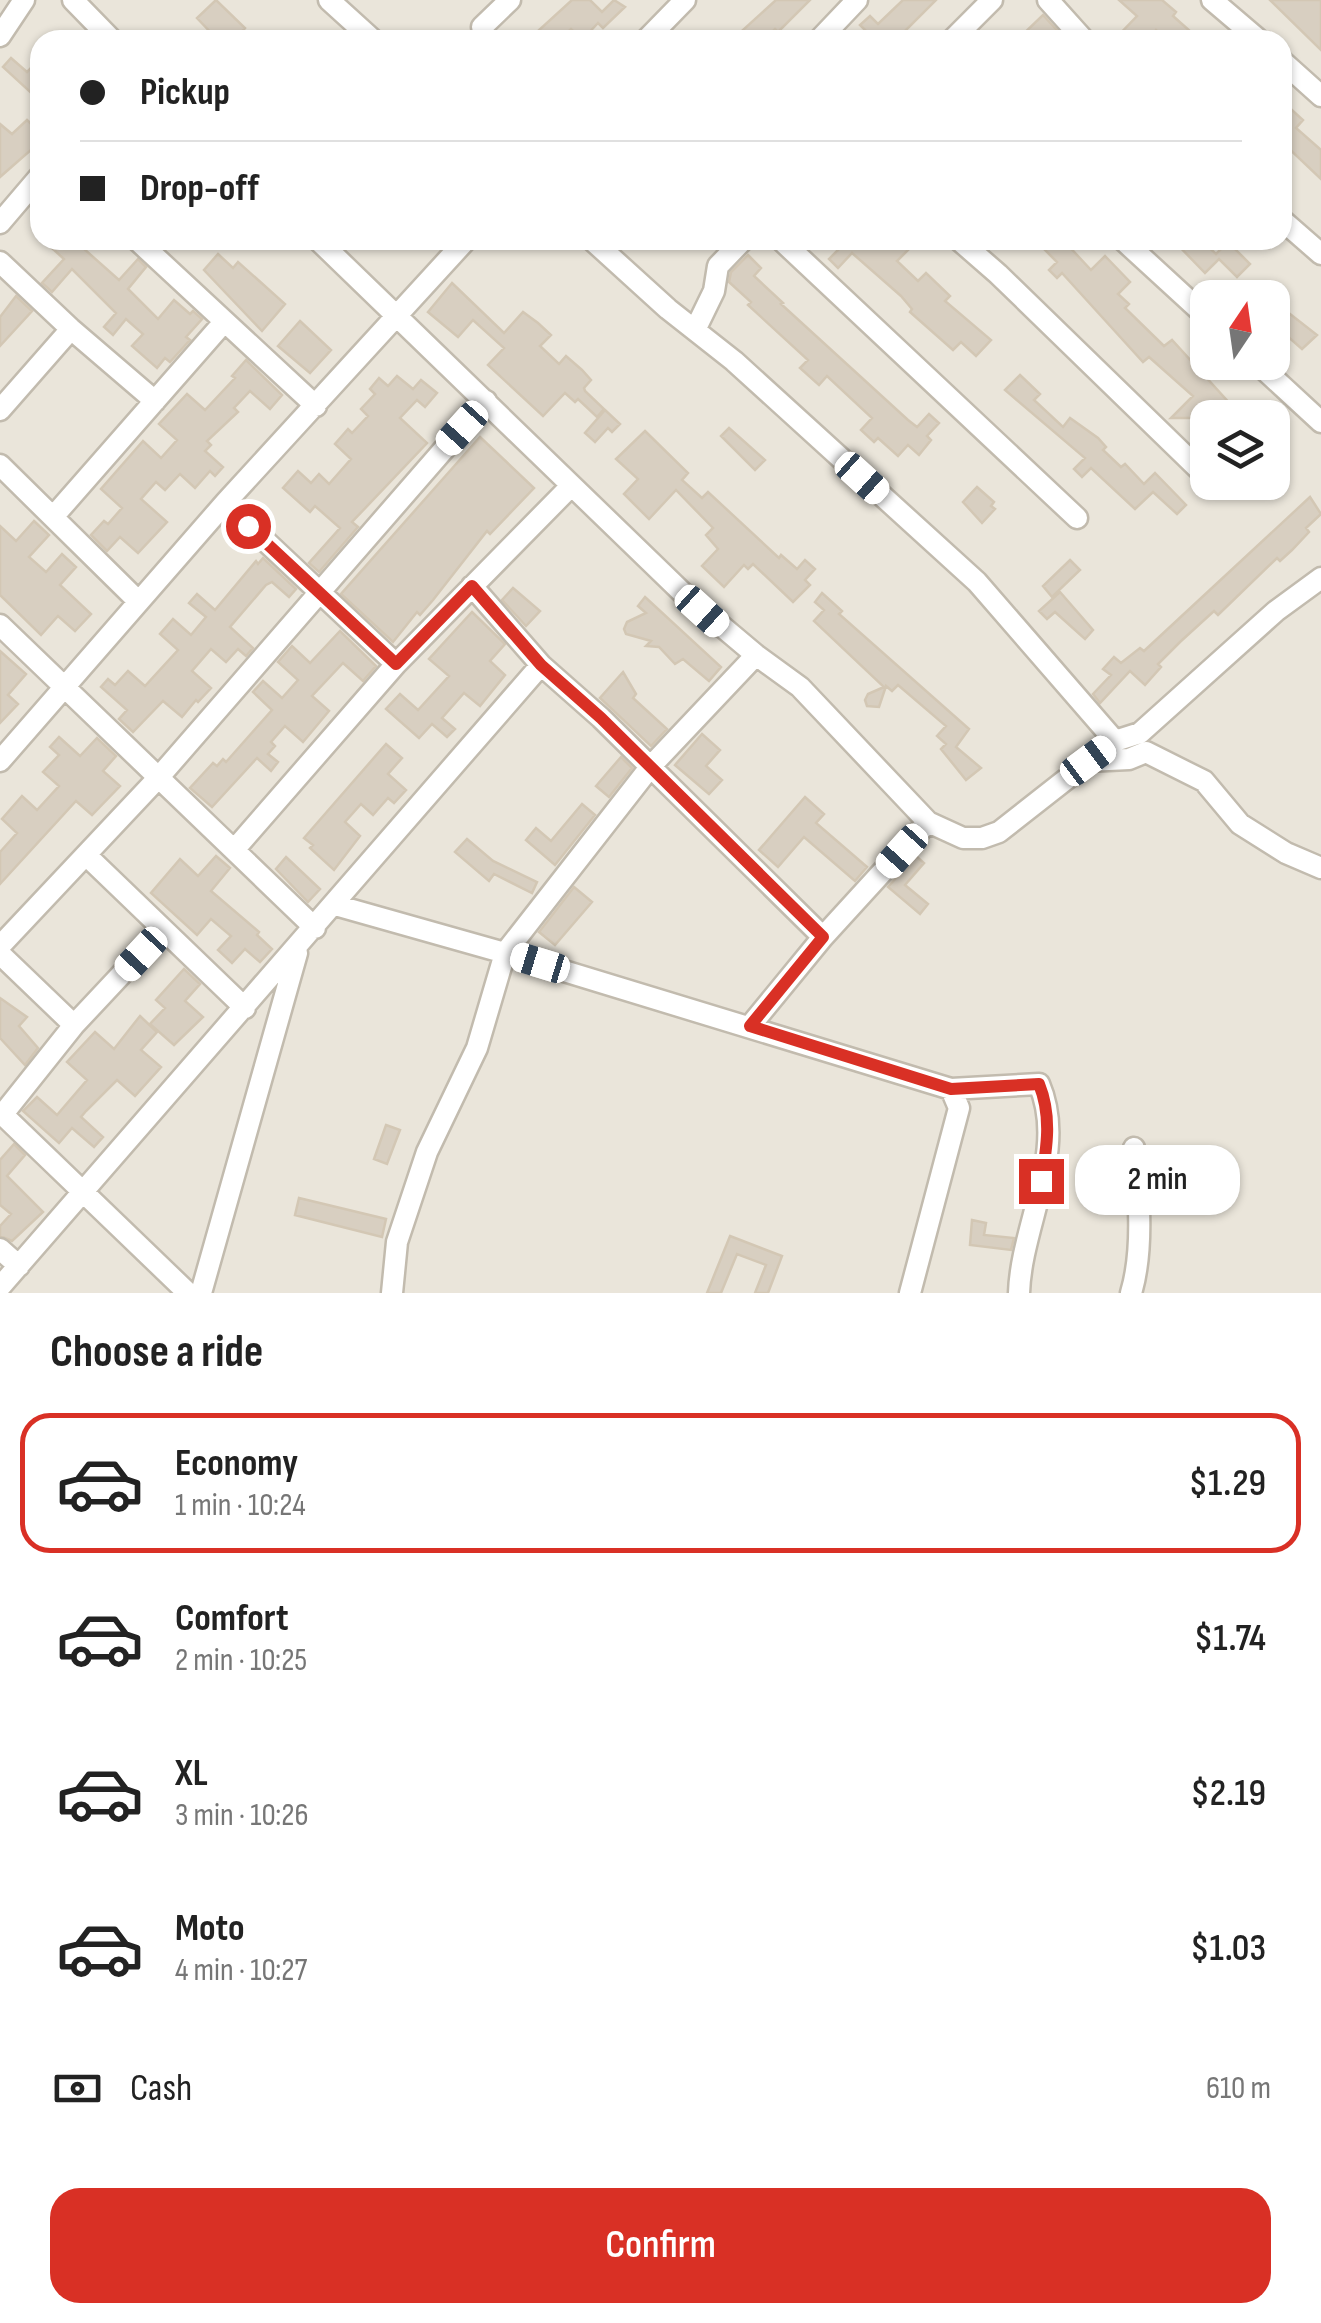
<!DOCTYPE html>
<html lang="en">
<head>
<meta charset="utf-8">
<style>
	:root { --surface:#fff; --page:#f6f6f6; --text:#222; --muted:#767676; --line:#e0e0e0; --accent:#d93025 }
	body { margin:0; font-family:"Sofia Sans Condensed",sans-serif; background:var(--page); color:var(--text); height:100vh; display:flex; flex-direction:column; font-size:38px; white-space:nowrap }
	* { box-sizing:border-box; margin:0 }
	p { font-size:32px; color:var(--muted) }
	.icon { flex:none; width:55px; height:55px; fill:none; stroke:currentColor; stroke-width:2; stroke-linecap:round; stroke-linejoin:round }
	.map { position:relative; height:1293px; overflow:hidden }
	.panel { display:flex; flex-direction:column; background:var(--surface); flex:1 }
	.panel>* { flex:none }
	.top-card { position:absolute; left:30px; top:30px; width:1262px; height:220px; border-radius:30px; box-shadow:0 2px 8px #0004; display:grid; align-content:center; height:220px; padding:0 50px; background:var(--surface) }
	.needle { width:65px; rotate:13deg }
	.controls { position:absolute; left:1190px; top:280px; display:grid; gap:20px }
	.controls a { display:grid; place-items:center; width:100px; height:100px; border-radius:20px; background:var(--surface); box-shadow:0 2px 8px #0004; font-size:50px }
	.end { position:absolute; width:45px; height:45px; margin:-22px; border:12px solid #d93025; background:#fff; box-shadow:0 0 0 5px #fff }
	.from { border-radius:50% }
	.bubble { position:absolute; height:70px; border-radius:30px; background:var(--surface); box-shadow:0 2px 8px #0004; font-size:32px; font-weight:600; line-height:70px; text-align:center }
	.car { position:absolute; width:30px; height:60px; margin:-30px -15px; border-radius:12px; box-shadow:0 0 8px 2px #0007; background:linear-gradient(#fff 24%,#345 0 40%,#fff 0 76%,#345 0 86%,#fff 0) }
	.top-card b { display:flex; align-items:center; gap:35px; height:95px; font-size:38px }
	.top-card b+b { border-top:2px solid var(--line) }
	.top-card i { width:25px; height:25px; background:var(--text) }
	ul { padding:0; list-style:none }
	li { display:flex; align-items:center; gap:30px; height:140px; margin:0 20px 15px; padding:0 30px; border:5px solid transparent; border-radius:30px }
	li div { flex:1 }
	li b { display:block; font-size:38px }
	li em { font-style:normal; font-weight:600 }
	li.active { border-color:var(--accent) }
	li>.icon { width:90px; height:90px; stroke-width:1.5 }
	h2 { padding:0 50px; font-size:45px; line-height:120px }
	.pay { display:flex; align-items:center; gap:25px; height:110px; padding:0 50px; font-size:38px }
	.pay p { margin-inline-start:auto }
	.primary-button { display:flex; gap:20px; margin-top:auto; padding:20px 50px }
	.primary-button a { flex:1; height:115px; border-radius:30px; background:var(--accent); color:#fff; font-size:40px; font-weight:600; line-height:115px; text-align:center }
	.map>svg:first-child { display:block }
	.residential { fill:#eae5da; fill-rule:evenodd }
	.building { fill:#d8cfc1; stroke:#d3c7b4; stroke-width:2.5 }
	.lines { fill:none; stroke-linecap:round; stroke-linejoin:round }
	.minor-casing { stroke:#c2bbae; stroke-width:25 }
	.minor { stroke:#fff; stroke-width:20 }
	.route { stroke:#d93025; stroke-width:12 }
</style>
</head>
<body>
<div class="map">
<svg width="1321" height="1293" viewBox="0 0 1321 1293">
	<rect width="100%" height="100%" fill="#f6f3ec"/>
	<path class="residential" d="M0,0H1321V1293H0ZM40,40H1282V240H40ZM1208,298H1272V362H1208ZM1208,418H1272V482H1208Z"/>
	<path class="building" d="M216,0L245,28L235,40H218L197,18Z
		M572,0H590L602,12L614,0L625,7L603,28L598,23L582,40L571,29L560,40H547L538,31Z
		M776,0H810L778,32L775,29L764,40H732Z
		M903,0H936L896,40H875L860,25L870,16L878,24Z
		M1119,0H1162L1176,12L1173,16L1200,40H1167L1156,30L1147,40H1114L1137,16Z
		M1270,0H1321V50Z
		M1043,15L1066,40H1017Z
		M11,58L27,72L40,59V101L3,67Z
		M1282,101L1303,120L1296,128L1321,150V179L1282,142Z
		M27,120L40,132V142L0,177V124L12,134Z
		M43,240H74L119,280L138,259L146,267L128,289L158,319L174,300L190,314L193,311L202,319L186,337L190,340L170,362L165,358L157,368L132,346L143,334L126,319L113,335L104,327L116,313L72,269L52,292L42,283L64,259Z
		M831,240H899L909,249L897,261L918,281L926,273L950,296L945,301L991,340L976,356L961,342L953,350L910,312L912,309L901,296L852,253L838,268L829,259L840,248Z
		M1053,240H1063L1091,270L1105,256L1130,282L1118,294L1129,304L1125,308L1164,346L1172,340L1243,418H1208V426L1198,418H1171L1193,396L1149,357L1143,362L1062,273L1057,278L1049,270L1057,262L1044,249Z
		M1173,240H1201L1216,254L1228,242L1250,264L1237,277L1219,259L1205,273Z
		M218,254L233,268L238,262L285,304L262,331L204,270Z
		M748,255L761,268L754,276L783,303L781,304L908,420L917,427L929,414L939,423L927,436L931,440L919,455L908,445L898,456L878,438L874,442L861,430L872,418L827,376L819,385L800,368L808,360L748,305L751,302L729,282L731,272Z
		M452,283L504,333L523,312L538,323L551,335L540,346L559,364L566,356L582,370L591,380L584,388L585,391L604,409L597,417L578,399L575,402L565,393L543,416L488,365L504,348L473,320L458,337L428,312Z
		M16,296L32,311L0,346V317Z
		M1290,314L1317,335L1302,349L1277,327Z
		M300,321L331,350L310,373L278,346Z
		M246,360L282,395L270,409L250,391L234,408L238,412L207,441L211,445L205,451L223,467L215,476L210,471L195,488L180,474L165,490L156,482L141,499L167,522L138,553L120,537L107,551L91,535L104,521L108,524L122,508L101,489L143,441L161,458L177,440L159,424L187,394L205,410L235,378L232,376Z
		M1020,375L1040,394L1034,400L1063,427L1070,418L1098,438L1106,447L1103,450L1121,467L1125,464L1144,484L1155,473L1186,505L1177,514L1153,492L1135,509L1091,468L1082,477L1074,469L1085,458L1005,390Z
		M397,376L413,389L421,380L437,393L425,407L417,400L400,418L427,443L352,522L358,527L319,572L309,563L340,528L315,506L310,512L283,488L298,471L311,483L319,474L329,484L351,459L335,444L348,429L352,433L368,416L361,409L375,394L370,389L379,378L388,386Z
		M605,410L620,424L612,432L608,428L595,442L585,433Z
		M729,428L765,460L755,470L721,436Z
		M645,431L688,473L682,480L702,498L708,492L779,558L781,555L797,569L805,560L815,569L805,580L810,585L793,602L753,564L748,569L744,565L724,587L702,566L718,549L706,535L713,528L676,490L649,519L624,494L638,479L616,459Z
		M480,437L534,488L490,534L487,531L433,600L420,615L417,612L393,642L341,594Z
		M977,487L994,502L991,506L995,509L982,523L963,502Z
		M1310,497L1321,514L1306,528L1309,532L1292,550L1280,561L1277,558L1218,615L1214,611L1180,642L1158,664L1161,667L1145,685L1130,671L1100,703L1093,694L1111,675L1103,669L1114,657L1121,663L1140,648L1144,651Z
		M34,521L49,535L29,557L46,572L62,554L76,567L60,585L91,614L75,631L58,616L41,635L0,595V526L16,541Z
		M263,558L296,589L289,597L272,582L266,585L230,627L253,648L246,656L238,649L226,662L211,649L192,671L211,688L198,702L196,700L182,717L163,701L133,732L119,719L127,710L101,687L108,679L115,685L128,671L145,686L178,650L160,634L173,619L191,635L206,617L189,603L197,594L215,610L256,561L258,564Z
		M1070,560L1080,570L1052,597L1043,586Z
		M513,588L540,611L526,626L502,600Z
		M1060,592L1093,630L1085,639L1055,612L1047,619L1039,611Z
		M822,593L842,611L839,614L969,729L956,747L981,768L966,780L941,749L946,744L937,736L946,726L898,685L892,691L886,686L879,707L867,706L865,700L868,694L884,687L814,621L824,610L815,602Z
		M645,597L721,667L709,681L683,659L675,664L659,647L646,646L651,641L626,634L624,629L627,622L646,613L638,606Z
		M472,612L505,644L490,661L505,675L480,706L464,693L442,718L455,729L447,737L432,724L419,738L386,709L400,694L418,710L449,676L429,659Z
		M340,631L376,666L363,681L343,663L312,696L329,711L303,742L285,726L271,742L275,746L268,754L278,762L271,771L257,758L212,807L190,788L213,763L217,766L223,759L226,762L272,710L253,692L263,681L282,698L298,680L278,662L292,646L310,663Z
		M0,651L26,674L8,695L18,704L0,723Z
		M623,672L636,694L633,698L667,729L651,746L600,698Z
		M702,734L720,750L706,766L722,780L709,794L675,765Z
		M59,737L80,756L97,738L116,756L103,771L120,786L92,815L76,801L0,884V852L17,833L2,819L22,796L37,810L59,786L43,772L59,755L50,747Z
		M386,744L402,758L388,774L406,790L394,803L388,798L373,815L361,804L345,822L360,836L334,870L310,848L313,845L304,838Z
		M621,757L632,768L609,797L596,786Z
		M805,797L824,814L816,823L867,867L855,881L804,837L778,867L759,850Z
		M582,804L595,815L555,865L526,840L536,828L551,841Z
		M467,839L493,861L537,882L532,893L494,874L489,881L455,852Z
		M216,856L230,868L211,891L259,932L257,935L272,949L260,962L245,949L232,963L218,950L231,936L211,919L197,935L151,893L180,859L198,876Z
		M916,856L924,863L905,885L928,904L920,914L888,887Z
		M286,857L320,889L308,902L276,869Z
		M574,887L592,902L555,945L539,932Z
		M184,969L200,984L185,1001L203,1017L174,1045L150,1024L165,1008L156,1000Z
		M0,998L27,1017L19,1026L38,1048L25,1065L0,1038Z
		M140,1016L157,1032L141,1050L161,1067L135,1096L117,1080L86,1111L81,1117L103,1137L94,1147L72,1128L59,1143L23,1111L37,1097L57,1115L87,1080L67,1062L95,1032L114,1049Z
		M386,1125L400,1130L387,1164L374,1159Z
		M14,1144L25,1155L7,1176L43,1212L12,1241L0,1236V1226L11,1214L0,1205V1160Z
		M299,1198L386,1219L382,1237L295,1215Z
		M972,1220L986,1223L984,1235L1014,1238L1011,1250L970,1245Z
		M730,1236L782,1256L768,1293H755L766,1265L737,1254L721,1293H707Z"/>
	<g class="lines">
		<g class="minor-casing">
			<path id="minor" d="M73,0L112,40
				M329,0L373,40
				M1048,0L1084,40
				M1212,0L1259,40
				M482,27L510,0
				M0,36L24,0
				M646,40L685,0
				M819,40L857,0
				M952,40L992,0
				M1282,61L1321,96
				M1282,220L1321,254
				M0,223L40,176
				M137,240L316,406
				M318,240L687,597L756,655L800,687L928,822L963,838H982L999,832L1115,741L1140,733L1276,611L1321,578
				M592,240L668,309L734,361L977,582L1115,741
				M781,240L1077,518
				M959,240L998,274L1208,478
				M1123,240L1208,318
				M0,262L71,329L155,401
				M695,330L714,291L718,266L743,240
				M1256,362L1321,422
				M0,410L71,329
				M0,465L138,601
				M225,503L396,664
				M53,517L224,322
				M472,586L541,665L601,718L823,937L928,822
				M0,625L315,928
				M0,761L225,503L466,240
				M1088,761L1129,759L1146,752L1204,781L1240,824L1286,853L1321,868
				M234,850L396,664L571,486
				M86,855L245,1008
				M335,905L505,953L951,1089L1039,1084C1068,1151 1021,1225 1019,1293
				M0,946L159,777L486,401
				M0,954L74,1025
				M750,1026L823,937
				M0,1112L188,1293
				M3,1114L74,1025L163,930
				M0,1249L19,1266
				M0,1287L541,665
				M201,1293L297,953
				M392,1293L397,1242L427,1152L477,1048L505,953L651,766L756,655
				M910,1293L959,1108L951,1089
				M1131,1293C1144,1250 1139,1193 1134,1148"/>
		</g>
		<use href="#minor" class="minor"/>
	</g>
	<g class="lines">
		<path class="route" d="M248,526L396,664L472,586L541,665L601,718L823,937L750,1026L951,1089L1039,1084C1052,1116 1047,1148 1041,1181"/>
	</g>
</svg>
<div class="controls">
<a><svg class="needle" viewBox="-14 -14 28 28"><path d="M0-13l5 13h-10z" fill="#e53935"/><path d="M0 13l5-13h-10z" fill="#767676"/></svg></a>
<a><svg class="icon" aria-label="layers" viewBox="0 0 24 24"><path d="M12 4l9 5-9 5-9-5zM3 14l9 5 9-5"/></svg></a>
</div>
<i class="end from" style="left:248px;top:526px"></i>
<i class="end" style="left:1041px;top:1181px"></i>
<div class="bubble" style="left:1075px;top:1145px;width:165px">2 min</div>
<i class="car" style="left:462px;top:428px;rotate:222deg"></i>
<i class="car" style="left:862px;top:478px;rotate:132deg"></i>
<i class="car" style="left:702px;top:611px;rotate:132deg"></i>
<i class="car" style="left:1088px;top:761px;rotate:53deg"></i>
<i class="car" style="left:902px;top:851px;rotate:222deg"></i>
<i class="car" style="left:141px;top:954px;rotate:223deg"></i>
<i class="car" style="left:540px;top:963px;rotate:287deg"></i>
<div class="top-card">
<b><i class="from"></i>Pickup</b>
<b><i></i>Drop-off</b>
</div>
</div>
<section class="panel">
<h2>Choose a ride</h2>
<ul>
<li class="active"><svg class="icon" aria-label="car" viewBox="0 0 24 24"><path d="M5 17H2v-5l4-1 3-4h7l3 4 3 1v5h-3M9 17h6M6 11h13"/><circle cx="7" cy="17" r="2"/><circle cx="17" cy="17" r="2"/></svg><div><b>Economy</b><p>1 min · 10:24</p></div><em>$1.29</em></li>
<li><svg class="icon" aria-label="car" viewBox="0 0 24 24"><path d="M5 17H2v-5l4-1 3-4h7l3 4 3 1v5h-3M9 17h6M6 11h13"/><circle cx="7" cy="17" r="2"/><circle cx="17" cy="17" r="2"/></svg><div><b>Comfort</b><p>2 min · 10:25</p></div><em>$1.74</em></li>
<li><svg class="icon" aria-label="car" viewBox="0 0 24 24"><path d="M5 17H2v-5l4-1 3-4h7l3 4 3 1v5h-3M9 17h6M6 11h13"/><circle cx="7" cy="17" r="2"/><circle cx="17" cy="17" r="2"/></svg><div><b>XL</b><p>3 min · 10:26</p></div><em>$2.19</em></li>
<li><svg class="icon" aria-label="car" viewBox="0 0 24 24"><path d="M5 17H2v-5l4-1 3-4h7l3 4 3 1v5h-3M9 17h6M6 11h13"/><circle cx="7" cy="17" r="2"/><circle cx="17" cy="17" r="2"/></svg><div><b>Moto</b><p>4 min · 10:27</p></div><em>$1.03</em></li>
</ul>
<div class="pay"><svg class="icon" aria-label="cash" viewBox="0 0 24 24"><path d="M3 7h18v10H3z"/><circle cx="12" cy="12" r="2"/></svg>Cash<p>610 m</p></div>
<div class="primary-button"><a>Confirm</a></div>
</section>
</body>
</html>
